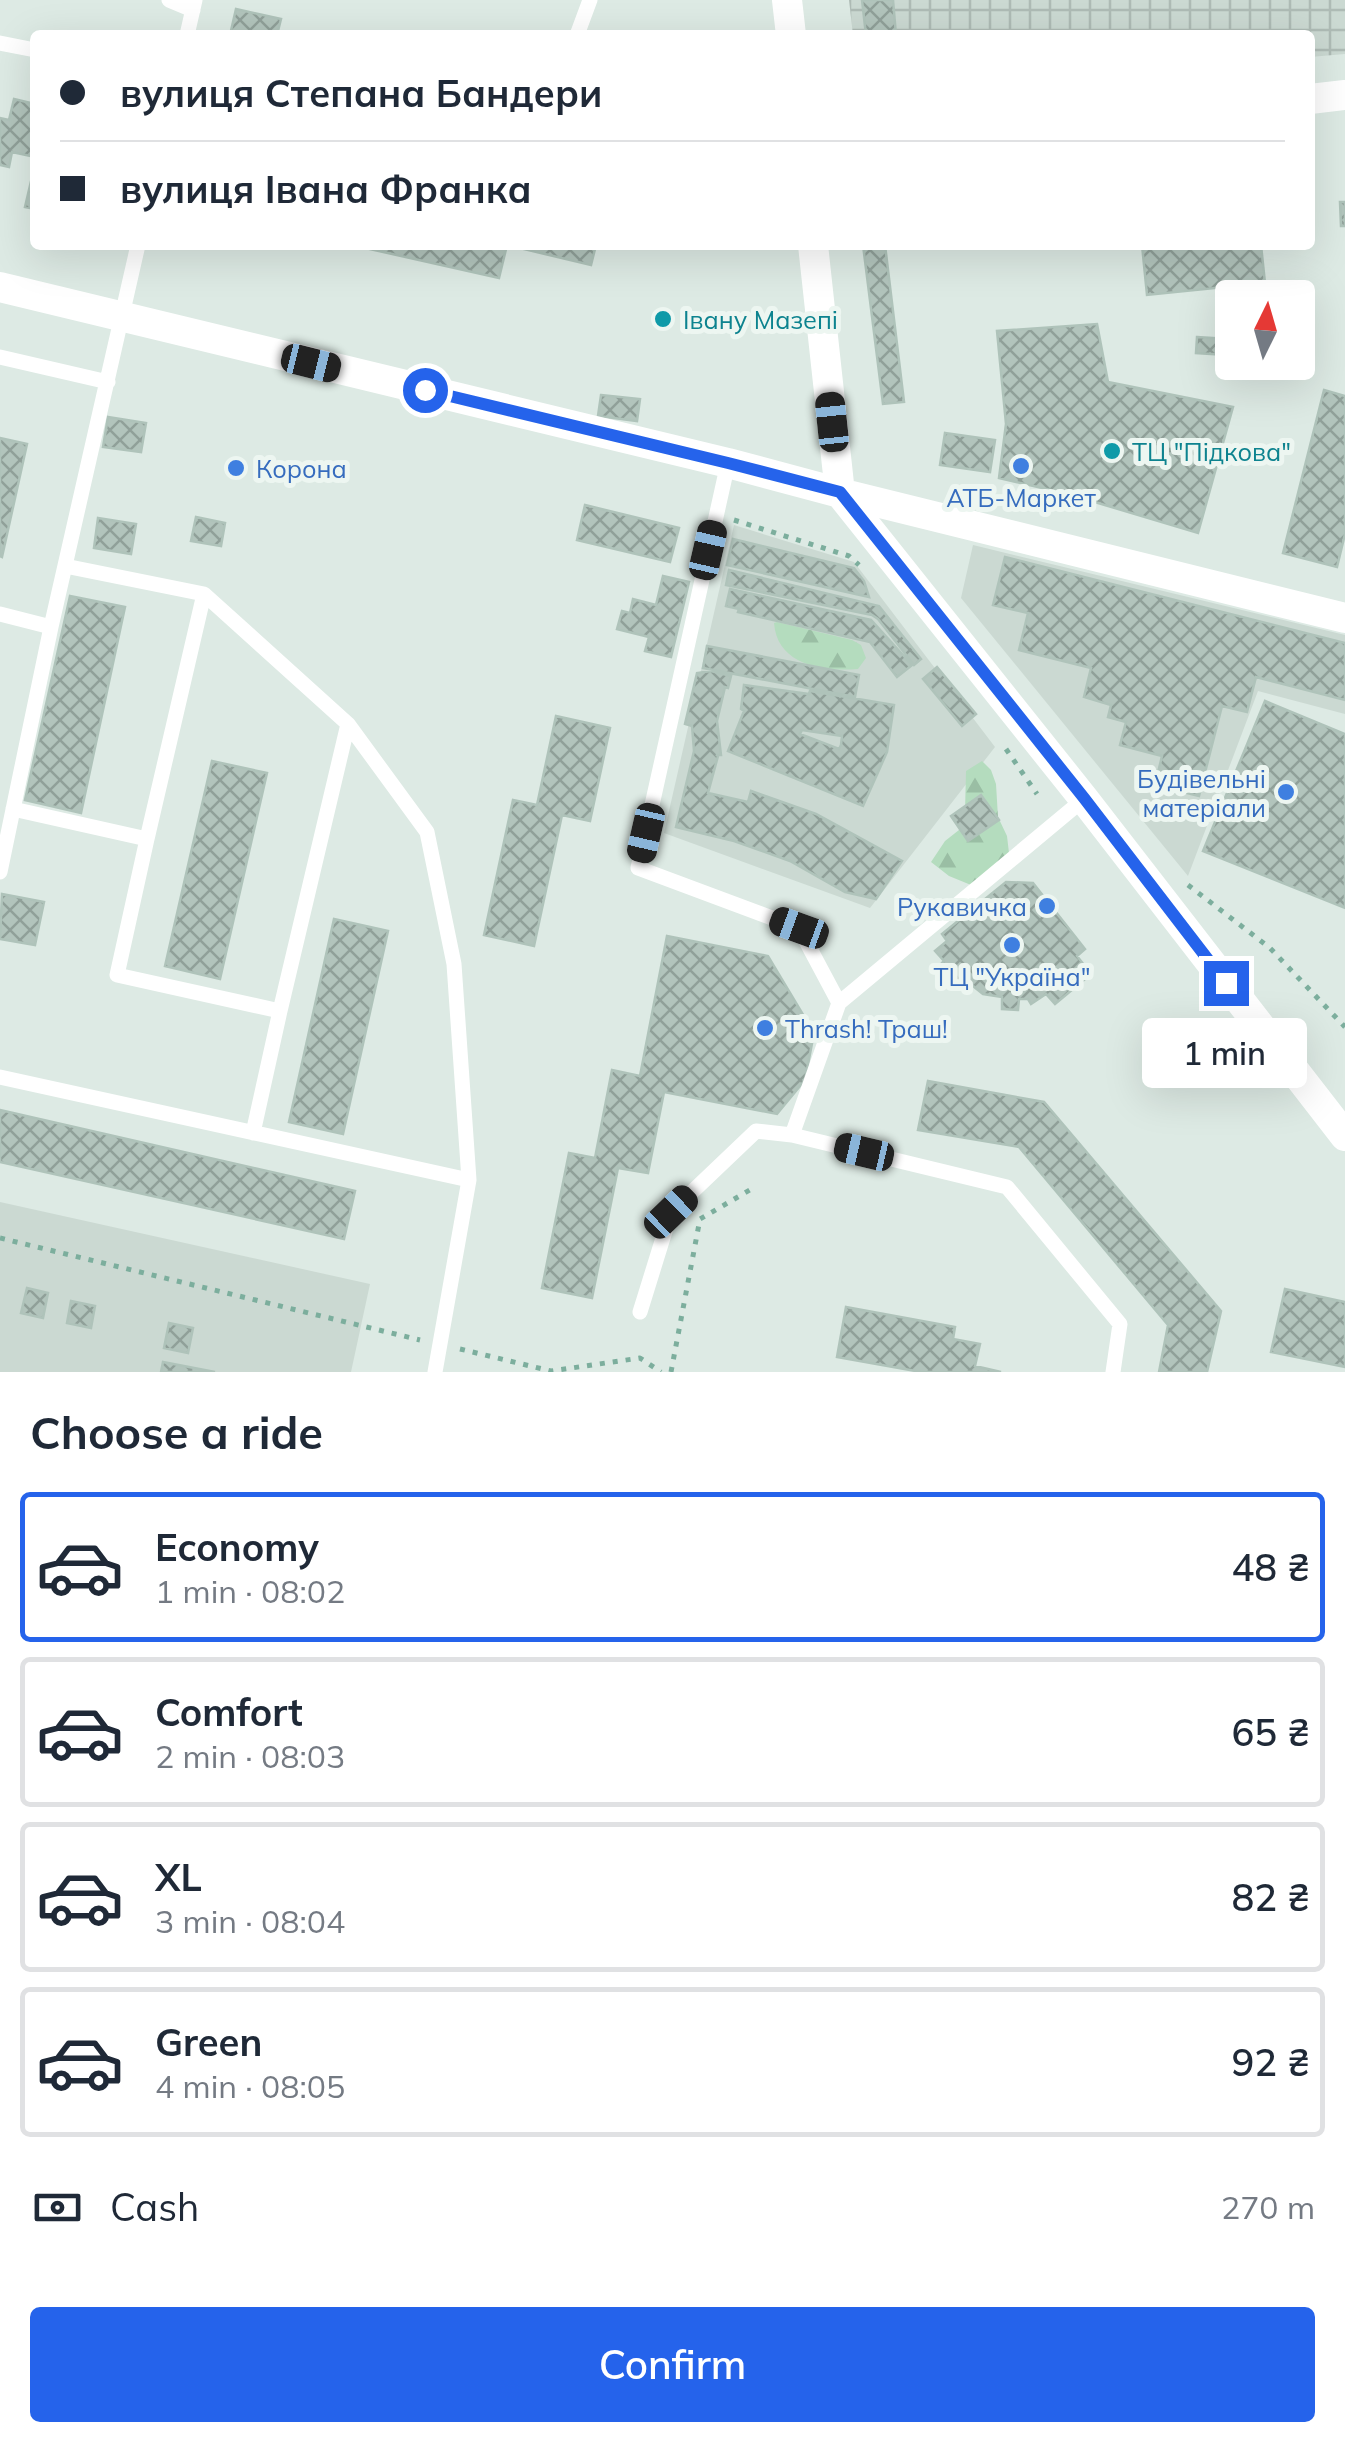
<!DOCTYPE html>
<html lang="en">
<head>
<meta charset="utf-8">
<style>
	:root { --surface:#fff; --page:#f2f2f3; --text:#1f2937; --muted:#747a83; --line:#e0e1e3; --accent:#2563eb }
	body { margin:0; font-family:Mulish,sans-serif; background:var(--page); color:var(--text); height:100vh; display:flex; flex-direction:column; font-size:38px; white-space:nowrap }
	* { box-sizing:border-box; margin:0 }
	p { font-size:32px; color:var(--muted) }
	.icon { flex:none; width:55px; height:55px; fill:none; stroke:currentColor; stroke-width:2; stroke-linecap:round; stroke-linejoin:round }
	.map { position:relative; height:1372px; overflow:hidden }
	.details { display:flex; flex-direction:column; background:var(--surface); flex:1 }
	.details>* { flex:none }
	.top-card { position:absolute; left:30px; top:30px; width:1285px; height:220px; border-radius:10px; box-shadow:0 10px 40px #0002; display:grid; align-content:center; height:220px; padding:0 30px; background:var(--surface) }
	.needle { width:65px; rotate:5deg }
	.fabs { position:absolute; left:1215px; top:280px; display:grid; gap:20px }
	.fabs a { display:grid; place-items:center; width:100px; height:100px; border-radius:10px; background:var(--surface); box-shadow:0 10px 40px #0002; font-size:50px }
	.end { position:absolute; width:45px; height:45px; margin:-22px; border:12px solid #2563eb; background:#fff; box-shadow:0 0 0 5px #fff }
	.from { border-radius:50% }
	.bubble { position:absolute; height:70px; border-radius:10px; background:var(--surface); box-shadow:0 10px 40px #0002; font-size:32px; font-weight:600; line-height:70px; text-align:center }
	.car { position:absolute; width:30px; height:60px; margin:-30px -15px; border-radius:12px; box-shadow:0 0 8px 2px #0007; background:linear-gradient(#222 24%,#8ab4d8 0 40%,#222 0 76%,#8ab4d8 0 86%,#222 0) }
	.top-card b { display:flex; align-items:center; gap:35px; height:95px; font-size:38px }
	.top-card b+b { border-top:2px solid var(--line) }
	.top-card i { width:25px; height:25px; background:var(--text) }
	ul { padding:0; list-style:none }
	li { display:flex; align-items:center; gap:30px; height:150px; margin:0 20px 15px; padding:0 10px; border:5px solid var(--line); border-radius:10px }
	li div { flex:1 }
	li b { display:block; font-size:38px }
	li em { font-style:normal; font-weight:600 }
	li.current { border-color:var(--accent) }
	li>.icon { width:90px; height:90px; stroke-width:1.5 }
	h2 { padding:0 30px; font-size:45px; line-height:120px }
	.pay { display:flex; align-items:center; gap:25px; height:110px; padding:0 30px; font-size:38px }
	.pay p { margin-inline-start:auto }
	.primary-button { display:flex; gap:20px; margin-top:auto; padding:20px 30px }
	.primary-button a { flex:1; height:115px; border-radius:10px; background:var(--accent); color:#fff; font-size:40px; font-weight:600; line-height:115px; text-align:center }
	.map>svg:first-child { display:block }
	.built { fill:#cbd9d2 }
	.industrial { fill:url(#industrial-grid) }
	.forest { fill:url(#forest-firs) }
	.building { fill:url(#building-cross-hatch); stroke:#afc3ba; stroke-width:2.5; fill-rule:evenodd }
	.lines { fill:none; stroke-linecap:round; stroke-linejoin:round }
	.path { stroke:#7cae9d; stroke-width:5; stroke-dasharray:5 8; stroke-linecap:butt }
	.service { stroke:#fff; stroke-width:15 }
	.minor { stroke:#fff; stroke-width:30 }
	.tertiary { stroke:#fff; stroke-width:30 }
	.route { stroke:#2563eb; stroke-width:12 }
	.culture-dot { fill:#0f9aa8; stroke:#edf6f1; stroke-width:4 }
	.shop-dot { fill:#3f7fe0; stroke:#edf6f1; stroke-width:4 }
	.labels { text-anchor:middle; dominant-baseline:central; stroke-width:10; stroke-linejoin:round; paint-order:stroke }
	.culture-label { font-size:25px; fill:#0d838f; stroke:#edf6f1; text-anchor:start }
	.shop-label { font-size:25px; fill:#366cbe; stroke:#edf6f1; text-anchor:start }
</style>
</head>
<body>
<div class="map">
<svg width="1345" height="1372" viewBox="0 0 1345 1372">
	<defs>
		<pattern id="industrial-grid" width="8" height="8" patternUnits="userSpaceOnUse" patternTransform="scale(2.5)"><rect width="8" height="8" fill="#cbd9d2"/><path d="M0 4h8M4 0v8" fill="none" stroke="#aebbb5"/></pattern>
		<pattern id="forest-firs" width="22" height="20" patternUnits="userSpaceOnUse" patternTransform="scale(2.5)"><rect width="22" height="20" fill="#b4dcbe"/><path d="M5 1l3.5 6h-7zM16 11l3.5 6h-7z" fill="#9abea4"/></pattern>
		<pattern id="building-cross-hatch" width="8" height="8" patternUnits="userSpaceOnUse" patternTransform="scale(2.5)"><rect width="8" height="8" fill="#b2c4bc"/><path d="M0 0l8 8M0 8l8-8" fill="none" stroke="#90a099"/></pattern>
	</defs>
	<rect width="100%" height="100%" fill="#ddeae4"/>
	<path class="built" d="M734,525L854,562L995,747L870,908L664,833Z
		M973,545L1345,635V714L1258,691L1188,876L961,598Z
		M0,1202L370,1284L351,1372H0Z"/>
	<path class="industrial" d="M849,0H1345V54L1310,57V35H853Z"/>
	<path class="forest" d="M777,622L852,640L861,645L866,658L858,669C823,672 777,665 774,623Z
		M982,761L991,770L996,784L998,817L1007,836L1009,853L971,885L949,876L931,862L945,841L959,830L965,812L966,771Z"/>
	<path class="building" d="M862,0H893L896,35H866Z
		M236,9L281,19L277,35H230Z
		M14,99L35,104V157L12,152L9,167L0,165V118L9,120Z
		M32,177H35V209L25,207Z
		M1340,202H1345V226H1341Z
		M352,245H596L591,265L507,245L499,278Z
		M863,245H885L904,402L883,404Z
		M1142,245H1261L1265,283L1147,295Z
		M1097,324L1108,382L1233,407L1198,533L1068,494L999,478L1006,424L997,331Z
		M1197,337L1227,339L1226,355L1196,353Z
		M1324,390L1345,396V534L1337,567L1283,553Z
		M601,395L640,399L637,421L598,416Z
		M108,417L146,423L141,452L103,447Z
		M945,433L995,440L990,472L940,465Z
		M0,438L27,444L2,557L0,556Z
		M585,505L679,528L670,562L577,540Z
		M196,517L225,523L221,546L191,541Z
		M98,518L136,524L131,554L94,548Z
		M733,539L854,568L864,581L869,597L727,565Z
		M1005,557L1345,643V700L1256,677L1247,712L1222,706L1199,796L1155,785L1162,756L1120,745L1126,722L1108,717L1111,705L1084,697L1091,668L1019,650L1028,613L993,605Z
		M729,570L879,606L921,659L914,665L878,619L872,615L726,585Z
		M663,576L689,582L671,657L645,651L649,637L617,629L622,611L630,613L633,599L656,605Z
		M730,589L871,620L912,665L897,677L870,642L738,612L739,609L726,606Z
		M70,596L125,607L81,813L25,800Z
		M707,646L859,675L855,697L703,668Z
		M937,667L976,714L962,726L923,679Z
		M711,671L731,676L728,688L725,687L717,721L721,755H716L718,756L708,793L748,802L751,791L816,814L902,861L876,899L845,892L790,861L734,841L676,827L694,751L692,726L685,724L697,673Z
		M744,685L809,694L810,691L894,705L887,752L863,806L728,751L744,711L741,709ZM802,730L842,736L841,745L839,749L800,734Z
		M1265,701L1345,734V908L1203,851Z
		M556,716L610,728L590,821L562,815L534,946L484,935L513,800L537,805Z
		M212,761L267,773L220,979L165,966Z
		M981,795L999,820L968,841L951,816Z
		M1006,882L1033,883L1085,949L1077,956L1091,974L1055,1004L1046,994L1031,1004L1028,999H1019L1018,1010L1002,1009V997L983,994L968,982L960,989L940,965L944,961L935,951L947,941L942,934Z
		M2,894L44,902L35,945L0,939Z
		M334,919L388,931L343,1134L289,1122Z
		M667,936L768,956L814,1033L805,1080L777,1114L664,1092L648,1173L618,1168L592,1298L542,1288L569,1153L595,1158L612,1070L640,1076Z
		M928,1081L1044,1102L1221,1311L1207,1372H1159L1168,1325L1019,1147L918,1130Z
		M0,1110L355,1191L344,1239L0,1162Z
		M27,1288L48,1293L43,1318L21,1313Z
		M1285,1289L1345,1302V1367L1271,1352Z
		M71,1301L95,1306L91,1328L67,1323Z
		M846,1307L955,1327L953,1339L980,1344L975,1366L1001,1372H921L837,1357Z
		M169,1323L193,1328L188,1353L164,1348Z
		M163,1362L215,1372H161Z"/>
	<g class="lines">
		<path class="path" d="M734,520L849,556L859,565
			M1006,749L1037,794
			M1188,885L1270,948L1345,1027
			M0,1238L420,1340
			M460,1349L551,1371L640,1358L661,1372
			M671,1372L700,1219L755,1187"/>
		<path class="service" d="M169,0L193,10
			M187,35L195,0
			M577,35L590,0
			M0,43L35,50
			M0,357L108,382
			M728,463L638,868L799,928L839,1003
			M65,566L204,594L348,724L427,832L454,964L469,1180L435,1372
			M0,614L51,627
			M13,809L147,839L204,594
			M147,839L117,975L280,1011L348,724
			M0,872L51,627L138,245
			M0,1077L469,1180
			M253,1133L280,1011
			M792,1135L839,1003L1084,799
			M640,1312L671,1212L756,1131L792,1135L1007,1187L1120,1324L1113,1372"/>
		<path class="minor" d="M787,0L791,35
			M1310,99L1345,95
			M813,245L840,493L1345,618"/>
		<path class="tertiary" d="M0,287L728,463L840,493L1084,799L1345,1136"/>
	</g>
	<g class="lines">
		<path class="route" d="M425,390L728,463L840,492L1084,798L1226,983"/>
	</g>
	<g class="culture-dot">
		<circle cx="663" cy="319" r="10"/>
		<circle cx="1112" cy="451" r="10"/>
	</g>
	<g class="shop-dot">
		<circle cx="1021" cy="466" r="10"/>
		<circle cx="236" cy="468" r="10"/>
		<circle cx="1286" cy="792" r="10"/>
		<circle cx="1047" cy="906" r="10"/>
		<circle cx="1012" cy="945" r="10"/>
		<circle cx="765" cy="1028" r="10"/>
	</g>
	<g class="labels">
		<g class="culture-label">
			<text x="683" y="319">Івану Мазепі</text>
			<text x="1132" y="451">ТЦ "Підкова"</text>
		</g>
		<g class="shop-label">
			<text x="256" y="468">Корона</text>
			<text x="1021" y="497" text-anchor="middle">АТБ-Маркет</text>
			<text x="1266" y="778" text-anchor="end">Будівельні<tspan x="1266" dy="29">матеріали</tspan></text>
			<text x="1027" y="906" text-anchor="end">Рукавичка</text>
			<text x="1012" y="976" text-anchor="middle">ТЦ "Україна"</text>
			<text x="785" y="1028">Thrash! Траш!</text>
		</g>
	</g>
</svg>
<div class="fabs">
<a><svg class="needle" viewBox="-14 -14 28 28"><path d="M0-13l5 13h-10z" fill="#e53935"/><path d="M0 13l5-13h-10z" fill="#747a83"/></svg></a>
</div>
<i class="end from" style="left:425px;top:390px"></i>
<i class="end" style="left:1226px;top:983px"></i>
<div class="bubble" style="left:1142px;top:1018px;width:165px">1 min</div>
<i class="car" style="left:311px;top:363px;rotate:104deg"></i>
<i class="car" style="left:832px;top:422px;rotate:354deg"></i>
<i class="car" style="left:708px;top:550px;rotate:13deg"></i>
<i class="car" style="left:646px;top:833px;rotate:193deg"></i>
<i class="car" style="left:799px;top:928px;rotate:290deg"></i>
<i class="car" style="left:864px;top:1152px;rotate:283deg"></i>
<i class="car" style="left:671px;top:1212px;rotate:46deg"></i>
<div class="top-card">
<b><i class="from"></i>вулиця Степана Бандери</b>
<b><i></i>вулиця Івана Франка</b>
</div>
</div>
<section class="details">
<h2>Choose a ride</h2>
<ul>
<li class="current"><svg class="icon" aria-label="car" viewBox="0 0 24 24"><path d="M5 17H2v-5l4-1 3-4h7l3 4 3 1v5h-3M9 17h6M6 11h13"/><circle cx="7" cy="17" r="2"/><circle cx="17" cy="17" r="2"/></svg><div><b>Economy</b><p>1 min · 08:02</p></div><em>48 ₴</em></li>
<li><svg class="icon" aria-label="car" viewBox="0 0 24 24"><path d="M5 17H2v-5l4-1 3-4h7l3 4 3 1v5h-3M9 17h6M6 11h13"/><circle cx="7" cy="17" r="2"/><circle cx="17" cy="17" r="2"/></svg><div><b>Comfort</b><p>2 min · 08:03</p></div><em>65 ₴</em></li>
<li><svg class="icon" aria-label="car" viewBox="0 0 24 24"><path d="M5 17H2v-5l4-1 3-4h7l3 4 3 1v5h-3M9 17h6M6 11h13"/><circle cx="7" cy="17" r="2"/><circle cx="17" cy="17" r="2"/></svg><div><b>XL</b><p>3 min · 08:04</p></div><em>82 ₴</em></li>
<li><svg class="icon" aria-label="car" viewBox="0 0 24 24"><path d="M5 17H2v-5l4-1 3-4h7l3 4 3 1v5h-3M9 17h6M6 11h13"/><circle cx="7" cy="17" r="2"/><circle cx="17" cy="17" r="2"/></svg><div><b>Green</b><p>4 min · 08:05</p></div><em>92 ₴</em></li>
</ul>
<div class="pay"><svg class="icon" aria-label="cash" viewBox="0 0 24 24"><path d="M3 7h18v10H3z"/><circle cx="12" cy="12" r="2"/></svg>Cash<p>270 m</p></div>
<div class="primary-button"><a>Confirm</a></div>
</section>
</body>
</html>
